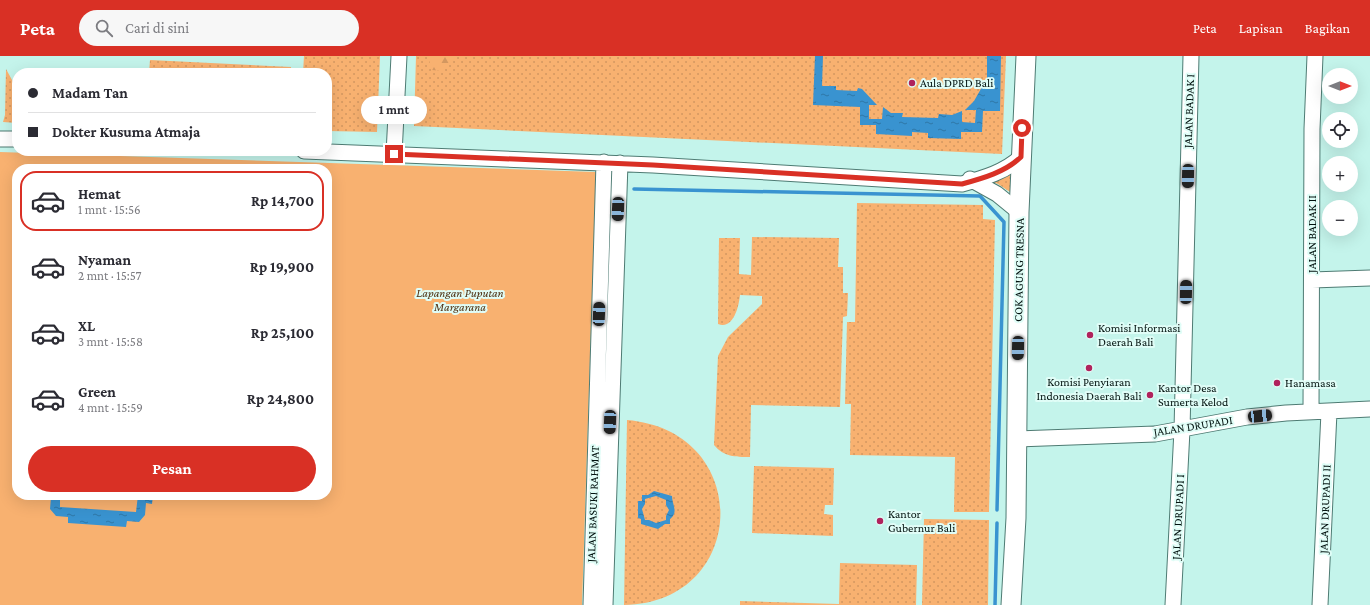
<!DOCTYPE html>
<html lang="id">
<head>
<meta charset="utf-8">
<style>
	:root { --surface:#fff; --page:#f7f7f7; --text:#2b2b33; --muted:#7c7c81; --line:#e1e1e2; --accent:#d93025 }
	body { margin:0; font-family:"Crimson Pro",serif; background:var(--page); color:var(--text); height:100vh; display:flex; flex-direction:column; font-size:15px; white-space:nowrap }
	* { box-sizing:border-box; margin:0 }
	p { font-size:13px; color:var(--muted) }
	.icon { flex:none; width:22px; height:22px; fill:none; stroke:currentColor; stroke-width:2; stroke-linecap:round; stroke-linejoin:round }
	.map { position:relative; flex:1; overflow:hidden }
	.sheet { position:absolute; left:12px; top:108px; width:320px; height:336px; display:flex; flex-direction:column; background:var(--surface); border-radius:16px; box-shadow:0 4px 16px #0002 }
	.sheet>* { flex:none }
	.hud { position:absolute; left:12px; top:12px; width:320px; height:88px; border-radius:16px; box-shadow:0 4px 16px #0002; display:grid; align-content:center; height:88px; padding:0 16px; background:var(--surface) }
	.needle { width:26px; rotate:90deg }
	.fabs { position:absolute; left:1322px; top:12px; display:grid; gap:8px }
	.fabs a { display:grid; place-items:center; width:36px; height:36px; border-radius:50%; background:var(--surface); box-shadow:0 4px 16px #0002; font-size:20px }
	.end { position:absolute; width:18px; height:18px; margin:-9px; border:5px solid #d93025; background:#fff; box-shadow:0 0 0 2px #fff }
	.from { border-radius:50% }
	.bubble { position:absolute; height:28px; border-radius:14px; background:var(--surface); box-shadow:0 4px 16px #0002; font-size:13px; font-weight:700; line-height:28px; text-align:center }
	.car { position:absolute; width:12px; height:24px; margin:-12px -6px; border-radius:5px; box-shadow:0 0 3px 1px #0007; background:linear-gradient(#222 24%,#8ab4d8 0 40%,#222 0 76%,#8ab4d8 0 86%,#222 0) }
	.hud b { display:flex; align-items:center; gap:14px; height:38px; font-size:15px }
	.hud b+b { border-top:1px solid var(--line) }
	.hud i { width:10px; height:10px; background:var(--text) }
	ul { padding:7px 0 0; list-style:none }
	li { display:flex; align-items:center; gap:12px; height:60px; margin:0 8px 6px; padding:0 8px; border:2px solid transparent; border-radius:16px }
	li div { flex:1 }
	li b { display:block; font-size:15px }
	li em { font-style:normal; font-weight:700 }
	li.on { border-color:var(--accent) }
	li>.icon { width:36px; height:36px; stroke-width:1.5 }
	.button { display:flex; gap:8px; margin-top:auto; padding:8px 16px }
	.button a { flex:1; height:46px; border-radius:24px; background:var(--accent); color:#fff; font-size:16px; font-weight:700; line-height:46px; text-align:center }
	header { display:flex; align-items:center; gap:24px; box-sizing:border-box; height:56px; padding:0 20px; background:var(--accent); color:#fff }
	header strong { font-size:19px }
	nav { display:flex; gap:22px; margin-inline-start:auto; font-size:14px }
	.search { width:280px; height:36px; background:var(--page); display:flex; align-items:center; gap:10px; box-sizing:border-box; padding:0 14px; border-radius:22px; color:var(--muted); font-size:15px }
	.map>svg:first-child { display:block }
	.grass { fill:url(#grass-dots) }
	.forest { fill:url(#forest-firs) }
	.park { fill:#f8b170; fill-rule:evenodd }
	.water { fill:url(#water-ripples); fill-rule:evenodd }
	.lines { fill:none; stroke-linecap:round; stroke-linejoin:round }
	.stream { stroke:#3993d0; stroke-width:3.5 }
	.minor-casing { stroke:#4e7b73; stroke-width:17 }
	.major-casing { stroke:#4e7b73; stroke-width:21 }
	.minor { stroke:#fff; stroke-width:15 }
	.major { stroke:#fff; stroke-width:19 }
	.route { stroke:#d93025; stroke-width:5 }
	.poi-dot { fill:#b0225c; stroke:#e0fdf7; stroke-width:1.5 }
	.labels { text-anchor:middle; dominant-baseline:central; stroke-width:4; stroke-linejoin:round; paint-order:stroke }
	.poi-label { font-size:12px; fill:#01110e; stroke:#e0fdf7; text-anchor:start }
	.street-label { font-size:12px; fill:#01110e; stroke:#e0fdf7 }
	.park-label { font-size:12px; font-style:italic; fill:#4f3012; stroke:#e0fdf7 }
</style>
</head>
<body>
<header>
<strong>Peta</strong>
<div class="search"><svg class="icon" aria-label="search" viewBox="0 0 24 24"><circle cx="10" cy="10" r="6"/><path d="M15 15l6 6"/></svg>Cari di sini</div>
<nav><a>Peta</a><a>Lapisan</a><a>Bagikan</a></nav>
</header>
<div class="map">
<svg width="1370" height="549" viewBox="0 0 1370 549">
	<defs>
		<pattern id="grass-dots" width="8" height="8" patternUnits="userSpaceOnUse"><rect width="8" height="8" fill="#f8b170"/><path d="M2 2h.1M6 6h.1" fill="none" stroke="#d39760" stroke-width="1.8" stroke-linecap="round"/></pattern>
		<pattern id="forest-firs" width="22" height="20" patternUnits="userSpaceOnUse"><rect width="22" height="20" fill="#f8b170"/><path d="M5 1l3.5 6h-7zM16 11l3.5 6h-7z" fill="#d39760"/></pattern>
		<pattern id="water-ripples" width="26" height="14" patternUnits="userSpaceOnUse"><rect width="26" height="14" fill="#3993d0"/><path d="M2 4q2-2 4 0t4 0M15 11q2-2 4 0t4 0" fill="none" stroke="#2e77a7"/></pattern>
	</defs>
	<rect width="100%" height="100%" fill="#c4f4eb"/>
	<path class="grass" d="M304,0H380L377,76L327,75V17H303Z
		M416,0H1006L1002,98L414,70Z
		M150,4L291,11V17H149Z
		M6,13L17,33V67L3,66L5,59Z
		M1011,118L1010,136L998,128L987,124Z
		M857,147L983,149V163L995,164L989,456H954L955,401L850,399L851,348H845L847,266H855Z
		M752,181L839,182L838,211H843V237H848L847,260L843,261L840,351L751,349L750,401C735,401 724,401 714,389L718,300L728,281L762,248V240L740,239C739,249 734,274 718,268L719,182H740L739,218L751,219Z
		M627,364C755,375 749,547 624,549Z
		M754,410L834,412L833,449H825L824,458L833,459V480L752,477Z
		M924,463L989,464L988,549H922Z
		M840,507L917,509L916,549H740V545L839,548Z"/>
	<path class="forest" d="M428,0H454L451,7L442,15L432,14Z"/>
	<path class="park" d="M0,96L596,116L582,549H0ZM17,113H327V439H17Z"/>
	<path class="water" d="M815,0H823L822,30H836V34L857,35L858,32L862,33L877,49H869V63H882L883,51L891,57H903L902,61L938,62L939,58L952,59L962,55V66L975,67L976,54H965L974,45L982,31H987V0H1001L1000,55H983L982,76H961V83L928,82V77L912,76V80L876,78V69H860V51L813,49Z
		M654,435L672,440C672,449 679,456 670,463V468H665L658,473L641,468V463L638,462V445H642V439H648ZM656,440L666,444V449L669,454L666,460V464L656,467L649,464H645L642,453L645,448V443Z
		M45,439H60V451L136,456L138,439H153L152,448L146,447L145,459L139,466L127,465L126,471L68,467V461L56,460L50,453L51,441Z"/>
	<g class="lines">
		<path class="stream" d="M634,133L980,140L1004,166L997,454
			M995,549L997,467"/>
		<g class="minor-casing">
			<path id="minor" d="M0,83H17
				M304,95L653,109L962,128C984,122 1005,116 1021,101
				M394,98L399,0
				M970,123L997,138L1019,156
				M1312,224L1370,222
				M1311,356L1312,73L1315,0
				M1017,383L1155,378L1247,361L1286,357L1370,353
				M591,549L604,106
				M605,549L620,107
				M1173,549L1182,374L1191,0
				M1320,549L1329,356"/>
		</g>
		<g class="major-casing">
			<path id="major" d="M1011,549L1016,462L1019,156L1026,0"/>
		</g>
		<use href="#minor" class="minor"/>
		<use href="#major" class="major"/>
	</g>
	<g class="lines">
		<path class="route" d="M394,98L653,109L962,128C984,122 1005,116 1021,101L1022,72"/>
	</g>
	<g class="poi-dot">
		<circle cx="912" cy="27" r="4"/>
		<circle cx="1090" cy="279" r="4"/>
		<circle cx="1089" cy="312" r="4"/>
		<circle cx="1277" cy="327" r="4"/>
		<circle cx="1150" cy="339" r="4"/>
		<circle cx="880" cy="465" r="4"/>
	</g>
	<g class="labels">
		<g class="poi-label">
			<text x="920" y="27">Aula DPRD Bali</text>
			<text x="1098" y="272">Komisi Informasi<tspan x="1098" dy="14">Daerah Bali</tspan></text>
			<text x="1089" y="326" text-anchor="middle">Komisi Penyiaran<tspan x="1089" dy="14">Indonesia Daerah Bali</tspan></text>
			<text x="1285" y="327">Hanamasa</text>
			<text x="1158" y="332">Kantor Desa<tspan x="1158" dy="14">Sumerta Kelod</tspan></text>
			<text x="888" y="458">Kantor<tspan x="888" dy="14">Gubernur Bali</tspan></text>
		</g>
		<g class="street-label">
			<text transform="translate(1189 55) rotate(-88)">JALAN BADAK I</text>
			<text transform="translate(1312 178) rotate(-90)">JALAN BADAK II</text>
			<text transform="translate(1019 214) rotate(-89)">COK AGUNG TRESNA</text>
			<text transform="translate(1193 370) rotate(-9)">JALAN DRUPADI</text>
			<text transform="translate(593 448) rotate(-88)">JALAN BASUKI RAHMAT</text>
			<text transform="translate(1325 453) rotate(-88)">JALAN DRUPADI II</text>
			<text transform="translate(1178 461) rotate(-87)">JALAN DRUPADI I</text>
		</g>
		<g class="park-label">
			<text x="460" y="237">Lapangan Puputan<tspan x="460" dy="14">Margarana</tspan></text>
		</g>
	</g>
</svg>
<div class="fabs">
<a><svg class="needle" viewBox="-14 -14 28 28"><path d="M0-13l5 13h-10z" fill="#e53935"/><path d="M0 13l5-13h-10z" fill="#7c7c81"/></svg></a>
<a><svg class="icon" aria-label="locate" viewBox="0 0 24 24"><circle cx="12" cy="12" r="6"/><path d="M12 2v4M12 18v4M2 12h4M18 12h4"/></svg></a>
<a>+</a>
<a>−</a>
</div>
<i class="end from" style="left:1022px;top:72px"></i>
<i class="end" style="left:394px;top:98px"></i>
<div class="bubble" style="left:361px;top:40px;width:66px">1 mnt</div>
<i class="car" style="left:1188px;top:120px;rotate:181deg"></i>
<i class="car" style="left:618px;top:153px;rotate:182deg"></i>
<i class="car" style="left:1186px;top:236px;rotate:1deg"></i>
<i class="car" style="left:599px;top:258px;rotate:2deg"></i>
<i class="car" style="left:1018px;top:292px;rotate:181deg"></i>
<i class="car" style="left:1260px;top:360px;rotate:84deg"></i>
<i class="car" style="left:610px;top:366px;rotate:182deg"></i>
<div class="hud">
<b><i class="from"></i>Madam Tan</b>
<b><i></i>Dokter Kusuma Atmaja</b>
</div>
<section class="sheet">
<ul>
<li class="on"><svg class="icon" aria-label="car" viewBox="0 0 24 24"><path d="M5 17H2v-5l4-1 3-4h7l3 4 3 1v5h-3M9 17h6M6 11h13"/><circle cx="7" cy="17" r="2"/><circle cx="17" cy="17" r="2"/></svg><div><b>Hemat</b><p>1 mnt · 15:56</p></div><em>Rp 14,700</em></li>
<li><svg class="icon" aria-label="car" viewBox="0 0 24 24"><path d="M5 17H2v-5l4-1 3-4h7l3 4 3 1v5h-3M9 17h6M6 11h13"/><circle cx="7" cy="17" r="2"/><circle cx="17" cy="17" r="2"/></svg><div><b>Nyaman</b><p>2 mnt · 15:57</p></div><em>Rp 19,900</em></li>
<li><svg class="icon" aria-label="car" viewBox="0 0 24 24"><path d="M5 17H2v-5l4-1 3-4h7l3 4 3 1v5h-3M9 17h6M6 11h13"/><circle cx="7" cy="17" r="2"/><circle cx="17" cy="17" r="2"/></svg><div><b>XL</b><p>3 mnt · 15:58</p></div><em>Rp 25,100</em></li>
<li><svg class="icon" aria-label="car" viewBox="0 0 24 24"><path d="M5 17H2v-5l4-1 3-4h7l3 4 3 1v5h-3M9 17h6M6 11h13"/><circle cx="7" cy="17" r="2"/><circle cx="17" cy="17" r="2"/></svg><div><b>Green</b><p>4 mnt · 15:59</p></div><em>Rp 24,800</em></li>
</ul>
<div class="button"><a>Pesan</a></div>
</section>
</div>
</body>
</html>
